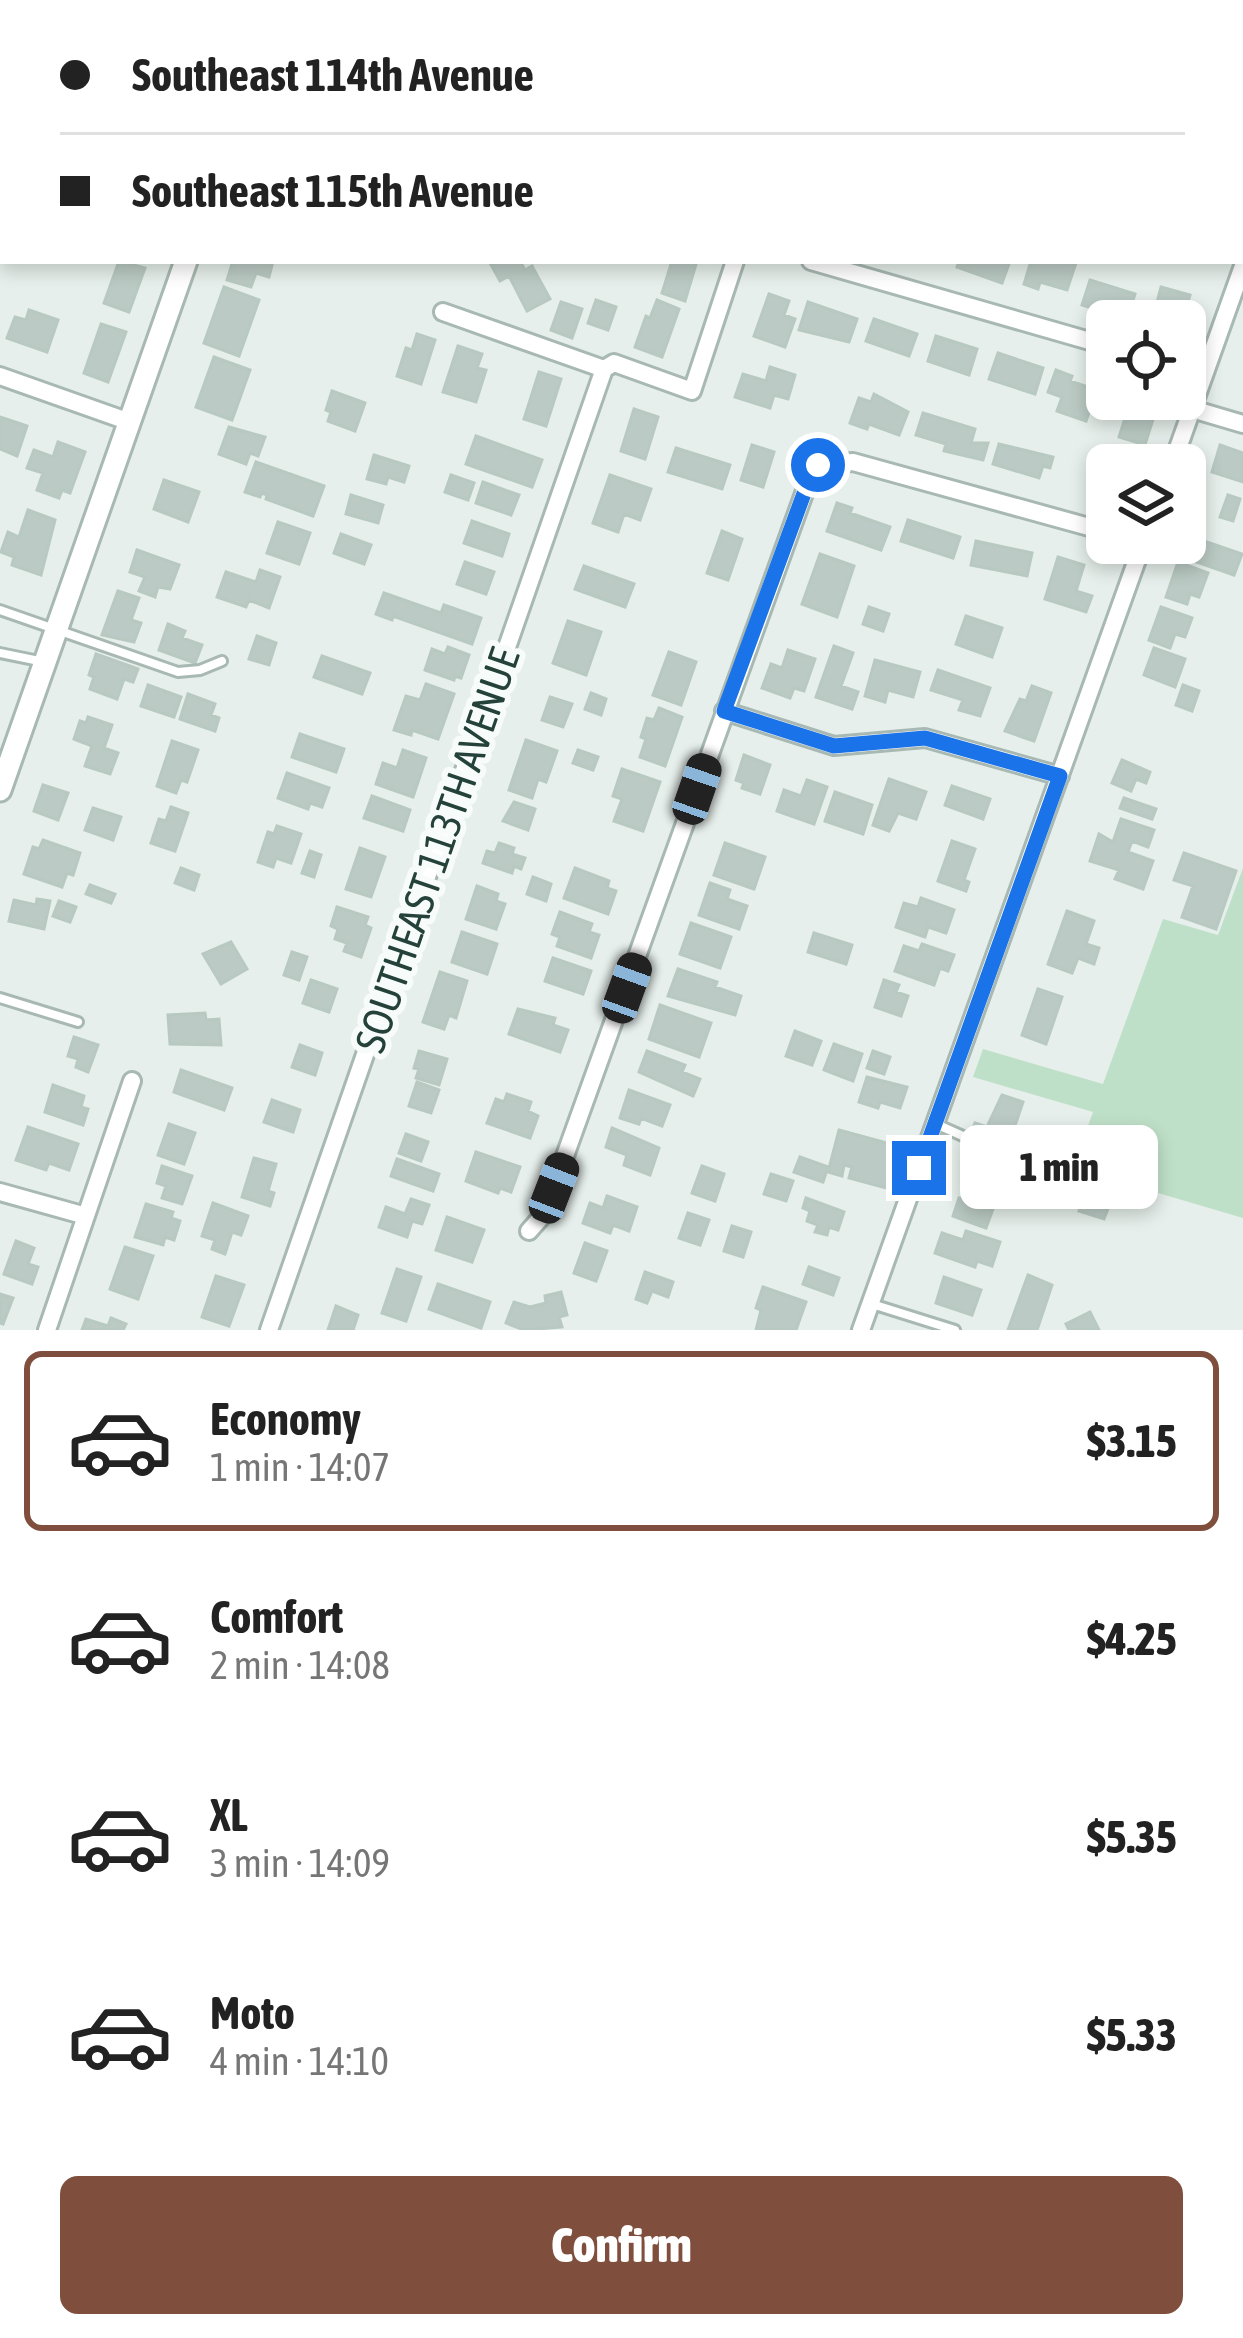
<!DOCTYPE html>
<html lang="en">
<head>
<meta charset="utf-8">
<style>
	:root { --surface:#fff; --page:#f2f2f2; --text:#222; --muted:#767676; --line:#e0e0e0; --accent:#804e3d }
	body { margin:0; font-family:"Asap Condensed",sans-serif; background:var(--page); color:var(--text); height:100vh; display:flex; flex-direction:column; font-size:45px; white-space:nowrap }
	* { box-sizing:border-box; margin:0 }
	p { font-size:39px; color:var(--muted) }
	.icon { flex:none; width:66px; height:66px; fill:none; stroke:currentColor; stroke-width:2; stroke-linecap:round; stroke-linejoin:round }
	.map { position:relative; height:1330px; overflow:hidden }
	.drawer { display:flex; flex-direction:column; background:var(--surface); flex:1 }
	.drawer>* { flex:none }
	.banner { position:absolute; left:0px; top:0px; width:1245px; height:264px; box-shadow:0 6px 18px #0003; display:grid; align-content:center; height:264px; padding:0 60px; background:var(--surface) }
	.buttons { position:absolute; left:1086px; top:300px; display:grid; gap:24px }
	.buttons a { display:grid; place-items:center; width:120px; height:120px; border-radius:18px; background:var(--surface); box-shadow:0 6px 18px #0003; font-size:60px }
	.end { position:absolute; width:54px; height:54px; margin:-27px; border:15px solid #1a73e8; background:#fff; box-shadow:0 0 0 6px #fff }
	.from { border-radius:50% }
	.bubble { position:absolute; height:84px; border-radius:18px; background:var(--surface); box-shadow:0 6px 18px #0003; font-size:39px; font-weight:800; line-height:84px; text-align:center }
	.car { position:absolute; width:36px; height:72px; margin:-36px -18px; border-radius:15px; box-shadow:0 0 9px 3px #0007; background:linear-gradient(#222 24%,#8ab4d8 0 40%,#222 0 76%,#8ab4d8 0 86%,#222 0) }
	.banner b { display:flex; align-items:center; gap:42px; height:114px; font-size:45px }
	.banner b+b { border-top:3px solid var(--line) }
	.banner i { width:30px; height:30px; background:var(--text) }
	ul { padding:21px 0 0; list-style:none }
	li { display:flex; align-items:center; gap:36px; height:180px; margin:0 24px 18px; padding:0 36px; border:6px solid transparent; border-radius:18px }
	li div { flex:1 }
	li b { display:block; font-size:45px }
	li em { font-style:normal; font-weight:800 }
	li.on { border-color:var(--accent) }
	li>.icon { width:108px; height:108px; stroke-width:1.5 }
	.button { display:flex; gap:24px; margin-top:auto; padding:24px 60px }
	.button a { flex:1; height:138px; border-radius:18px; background:var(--accent); color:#fff; font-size:48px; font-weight:800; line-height:138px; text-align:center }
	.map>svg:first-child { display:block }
	.green { fill:#bfe0c8 }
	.building { fill:#bbcac4; stroke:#b8c9c2; stroke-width:3 }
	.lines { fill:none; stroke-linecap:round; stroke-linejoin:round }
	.service-casing { stroke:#a8b8b2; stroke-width:14 }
	.minor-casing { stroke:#a8b8b2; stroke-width:22 }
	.tertiary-casing { stroke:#a8b8b2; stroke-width:27 }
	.service { stroke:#fff; stroke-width:8 }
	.minor { stroke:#fff; stroke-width:16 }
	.tertiary { stroke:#fff; stroke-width:21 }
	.route { stroke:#1a73e8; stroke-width:15 }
	.labels { text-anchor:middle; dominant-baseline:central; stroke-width:12; stroke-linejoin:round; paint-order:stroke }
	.street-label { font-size:42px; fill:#24423a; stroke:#f7fbf9 }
</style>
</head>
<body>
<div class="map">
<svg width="1243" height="1330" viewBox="0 0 1243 1330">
	<rect width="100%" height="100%" fill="#e6efeb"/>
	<path class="green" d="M1243,868V1218L1073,1168L1093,1112L973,1077L983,1049L1103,1084L1163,919L1218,935Z"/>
	<path class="building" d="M732,0H842L841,3Z
		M119,261L145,268L129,312L104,303Z
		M233,261H273L269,277L256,273L251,287L227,280Z
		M489,261H520L525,270L532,266L550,299L527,311L509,276L500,281Z
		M672,261H697L685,301L662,293Z
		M959,261H1010L1002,283L957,267Z
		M1031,261L1076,263L1067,290L1040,282L1038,289L1024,284Z
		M1090,280L1135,294L1127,319L1082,305Z
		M224,287L259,300L239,356L204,343Z
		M1161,287L1190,295L1185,313L1190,315L1186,331L1185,321H1152Z
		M769,294L789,301L784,315L795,319L785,347L754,336Z
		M596,300L616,307L608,330L588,323Z
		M657,300L679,309L662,357L635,347L646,316L650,318Z
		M561,302L582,309L572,338L551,330Z
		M808,302L857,319L849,342L799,330Z
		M29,310L58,320L47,352L7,338L15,317L26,320Z
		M874,319L917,334L909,356L866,341Z
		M101,324L126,332L108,382L84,373Z
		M417,334L435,340L421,384L397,376L406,348L412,350Z
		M936,336L977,349L969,375L928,361Z
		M458,346L482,354L477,368L486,370L476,402L443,392Z
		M998,353L1043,368L1035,394L989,379Z
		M214,357L250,370L232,420L196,407Z
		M770,367L795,375L788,399L774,395L770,408L735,397L743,374L766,381Z
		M1056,370L1072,376L1070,381L1097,390L1086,421L1057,411L1062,397L1048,392Z
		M539,372L561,379L546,426L524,419Z
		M332,391L365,403L355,431L328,421L331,412L326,410Z
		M874,394L908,412L899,435L869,424L867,429L850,423L859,398L871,402Z
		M1131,399L1159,400L1145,445L1119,437Z
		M634,409L658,417L645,459L621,451Z
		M923,413L975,429L971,443H988L983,460L944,451L946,444L916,435Z
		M0,417L27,426L17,456L0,449Z
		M229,427L265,437L258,456L250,453L246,464L219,454Z
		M476,436L542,460L532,487L466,464Z
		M58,442L85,452L70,493L62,490L59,498L37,490L43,473L27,468L34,450L53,457Z
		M999,444L1053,457L1050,468L1043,466L1039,478L993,464Z
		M752,445L774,452L763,487L741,480Z
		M1220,445L1243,453V482L1212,472Z
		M676,448L730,465L722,489L668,472Z
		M374,455L409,466L404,482L388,477L386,484L367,479Z
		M1098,457L1120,464L1107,465V485L1091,480Z
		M256,462L324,486L313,516L266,499L267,495L262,493L260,497L245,492Z
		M451,475L474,483L468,500L445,492Z
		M610,475L651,489L640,520L624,514L618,532L593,523Z
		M164,480L199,492L188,522L154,509Z
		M483,482L519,495L511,515L476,503Z
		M351,495L383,505L378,523L346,514Z
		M1228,495L1240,499L1233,521L1220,517Z
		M837,503L852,508L850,513L890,527L881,550L827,531Z
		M28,510L55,520L41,575L12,565L14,557L1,552L8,532L19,537Z
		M908,520L960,537L953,558L901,541Z
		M472,521L509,534L502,556L464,543Z
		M278,522L310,533L299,564L267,553Z
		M722,531L742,539L728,580L707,573Z
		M341,534L371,545L364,564L334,553Z
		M1198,539L1242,554L1234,575L1191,560Z
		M976,541L1032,553L1027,576L971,565Z
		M137,550L179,565L170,589L158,587L155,597L139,591L145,577L130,572Z
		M820,554L854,566L837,617L802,604Z
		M1058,557L1084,565L1076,591L1092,596L1086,612L1045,599Z
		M465,562L494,572L486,594L457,584Z
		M1178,562L1208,573L1199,597L1190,594L1187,604L1166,597Z
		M584,566L634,584L625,607L575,589Z
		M260,570L280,577L269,608L249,600L246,607L217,597L226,572L256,582Z
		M118,591L139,598L131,620L141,623L134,642L102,635Z
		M384,593L441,613L444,605L481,618L472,644L393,616L392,620L376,614Z
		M869,607L889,614L883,631L863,624Z
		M1161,607L1192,618L1185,637L1175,634L1170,648L1149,640Z
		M966,616L1002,628L992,657L956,644Z
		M568,621L601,632L586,675L553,663Z
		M168,624L185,631L182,638L202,645L195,663L159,650Z
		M257,636L276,643L269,665L249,659Z
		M834,646L853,653L841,686L858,692L852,709L816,697Z
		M448,647L469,655L461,678L455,676L454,680L425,670L432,649L445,654Z
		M1154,648L1185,659L1175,687L1144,675Z
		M788,650L815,659L804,691L794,688L790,698L762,688L771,664L782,668Z
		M669,652L696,662L681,705L653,695Z
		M96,654L138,669L133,682L124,679L117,699L90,689L94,677L89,675Z
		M322,656L370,673L362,694L314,677Z
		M875,660L920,672L913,697L888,690L885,702L865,696Z
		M938,670L990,688L980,716L959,710L963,700L931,690Z
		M426,684L454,694L438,739L412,730L411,735L394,730L406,696L420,700Z
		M148,685L181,697L174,717L141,706Z
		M1183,685L1199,691L1192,711L1176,705Z
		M1032,686L1051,693L1034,741L1005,731L1020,699L1026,701Z
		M591,693L606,699L601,715L585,709Z
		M188,694L215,704L211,715L219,718L215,731L180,719Z
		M550,697L572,704L563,727L542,720Z
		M659,708L682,717L665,766L640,757L646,739L641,737L647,718L654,720Z
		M88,717L112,725L104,748L118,753L110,774L85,766L92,746L74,739L80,721L86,723Z
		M300,734L344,749L336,772L292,757Z
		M526,740L557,751L546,782L538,779L532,798L509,790Z
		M172,741L198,750L187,782L181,780L176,793L157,786Z
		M403,750L426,758L413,797L376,784L383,763L397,768Z
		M578,750L598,757L593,770L573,763Z
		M744,755L770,765L760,794L742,788L744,783L736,780Z
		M1122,760L1150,772L1146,783L1136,779L1131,791L1112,783Z
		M622,769L660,782L643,831L614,821L622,799L613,796Z
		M287,773L329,788L322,807L310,803L308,809L278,798Z
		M889,779L926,792L916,819L898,813L889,831L873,825Z
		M807,780L827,787L814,824L777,811L784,790L801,796Z
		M43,785L68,793L58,820L34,811Z
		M952,786L990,799L983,819L945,805Z
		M835,792L872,805L863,834L825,821Z
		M372,796L410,810L403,831L364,818Z
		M1124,798L1156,809L1152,819L1120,808Z
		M514,802L535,809L528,830L503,821Z
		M171,807L188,813L175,851L151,843L159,819L166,821Z
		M93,808L121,817L113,840L85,830Z
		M1121,819L1154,830L1148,847L1132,841L1128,852L1153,861L1143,889L1115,879L1119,870L1090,861L1099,834L1113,842Z
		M277,826L301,834L291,863L276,858L273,867L258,862L268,832L274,834Z
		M43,840L80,853L73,875L67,873L62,887L24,874L33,847L39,849Z
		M952,841L975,849L964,880L969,882L966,891L938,881Z
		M499,843L514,848L512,854L525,858L521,869L514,866L512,873L483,863L487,851L495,853Z
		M725,843L765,857L754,889L714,875Z
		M360,848L385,857L371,897L346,889Z
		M310,851L321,855L314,877L302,873Z
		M1184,853L1236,871L1216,929L1182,917L1193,886L1174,880Z
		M181,868L199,875L194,890L175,883Z
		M575,868L609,881L607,888L616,891L608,914L564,898Z
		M533,877L551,884L546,901L527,894Z
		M710,883L730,890L727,899L747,906L739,929L699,915Z
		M90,885L115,894L111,903L86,894Z
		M477,886L498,894L496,901L505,904L496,929L466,919Z
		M921,898L954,910L946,933L928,927L925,937L896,927L904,903L918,907Z
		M37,899L50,901L44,929L9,921L14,900L36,905Z
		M59,901L76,907L70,922L53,916Z
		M337,907L368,917L365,925L371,928L361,957L344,951L347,943L335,939L338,929L331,926Z
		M1067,911L1094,921L1086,944L1099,948L1094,964L1078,958L1072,973L1048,964Z
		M560,912L592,924L589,932L599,935L591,958L557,946L560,937L552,934Z
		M691,923L731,937L720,968L680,954Z
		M462,932L497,944L487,974L452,962Z
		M814,933L852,945L846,964L808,952Z
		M231,942L247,969L221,984L203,954Z
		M922,944L954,955L948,971L940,968L934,985L895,971L904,946L919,951Z
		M292,952L307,957L299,980L284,975Z
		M553,958L591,971L583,994L545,981Z
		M678,969L717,982L715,987L741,996L735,1015L668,996Z
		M440,972L467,981L456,1018L449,1015L444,1029L423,1022Z
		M311,980L337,989L329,1012L303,1003Z
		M884,980L899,985L896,992L908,996L901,1016L875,1007Z
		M1038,989L1062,997L1046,1044L1022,1035Z
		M660,1005L711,1023L699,1057L649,1039Z
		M518,1009L555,1018L553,1025L568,1030L560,1052L509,1034Z
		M205,1013L206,1020L219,1019L221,1045L170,1044L168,1015Z
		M795,1031L821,1041L812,1065L786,1056Z
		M74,1037L98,1045L88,1072L76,1067L78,1059L68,1056Z
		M834,1044L862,1054L853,1081L824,1070Z
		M300,1045L322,1053L315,1075L292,1067Z
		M419,1051L447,1059L439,1085L416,1078L419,1069L414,1068Z
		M647,1051L685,1065L682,1072L700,1079L693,1096L639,1072Z
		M873,1051L890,1057L884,1074L867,1068Z
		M181,1070L232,1088L224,1110L174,1092Z
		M867,1077L907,1087L900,1108L880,1102L878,1108L859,1102Z
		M417,1082L439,1090L431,1113L409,1106Z
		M53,1085L84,1096L81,1107L88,1109L83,1125L45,1112Z
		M629,1090L670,1105L662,1126L641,1118L639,1124L620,1118Z
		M507,1094L531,1102L528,1111L538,1116L530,1138L487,1123L496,1099L504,1102Z
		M1002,1095L1023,1102L1007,1149L970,1136L975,1123L987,1127Z
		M272,1100L300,1110L293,1132L264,1122Z
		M169,1124L195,1133L184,1164L158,1155Z
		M28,1127L78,1144L69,1170L49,1163L46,1170L16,1160Z
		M612,1128L659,1148L650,1175L624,1165L627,1155L606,1147Z
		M839,1130L909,1149L903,1173L891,1170L886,1188L849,1178L852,1167L844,1165L842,1176L828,1172Z
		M406,1134L428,1142L421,1161L399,1153Z
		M1019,1138L1043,1146L1039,1157L1016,1148Z
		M476,1152L520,1167L511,1192L500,1188L498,1193L466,1181Z
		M977,1156L1010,1168L1004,1186L971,1174Z
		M800,1157L828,1167L823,1182L794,1172Z
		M254,1158L276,1164L268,1191L274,1193L270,1206L242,1197Z
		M397,1159L439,1174L433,1191L391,1176Z
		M162,1166L192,1176L182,1204L162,1198L166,1186L157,1183Z
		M702,1166L724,1174L715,1201L692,1193Z
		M1064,1169L1086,1177L1081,1192L1059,1184Z
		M771,1174L793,1181L786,1201L764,1194Z
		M607,1196L637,1207L629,1231L613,1225L610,1233L583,1223L590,1203L603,1208Z
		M1084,1197L1109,1206L1104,1219L1079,1211Z
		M806,1198L844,1212L838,1230L829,1227L827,1235L815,1232L818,1225L807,1221L810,1211L803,1208Z
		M959,1198L993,1209L986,1228L953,1216Z
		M411,1199L429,1205L422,1224L412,1221L407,1237L379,1227L386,1207L405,1214Z
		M213,1203L248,1216L241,1235L232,1232L225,1254L212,1249L215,1240L202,1236Z
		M146,1204L173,1212L171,1218L180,1221L174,1240L165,1237L163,1245L135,1237Z
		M688,1213L709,1220L700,1245L679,1238Z
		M447,1217L484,1230L472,1262L436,1250Z
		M732,1226L751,1232L743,1257L724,1251Z
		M966,1231L1000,1242L992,1266L977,1261L975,1267L935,1253L942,1233L963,1240Z
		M16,1241L34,1248L28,1264L38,1267L32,1284L4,1274Z
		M585,1243L607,1251L596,1281L574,1273Z
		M125,1247L153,1256L138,1299L110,1289Z
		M809,1267L839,1278L833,1295L803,1284Z
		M397,1269L421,1277L406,1321L382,1313Z
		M645,1272L673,1282L668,1297L652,1291L647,1303L636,1299Z
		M1028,1275L1052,1285L1037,1330H1008Z
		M216,1276L244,1285L229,1326L202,1317Z
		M944,1277L981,1290L972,1315L936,1303Z
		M438,1284L490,1302L481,1328L429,1309Z
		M763,1287L806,1302L796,1330H756L761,1310L756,1308Z
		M561,1292L567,1315L559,1317L562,1327L524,1330L506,1323L514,1302L530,1307L546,1303L545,1296Z
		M0,1294L13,1298L3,1324L0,1323Z
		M336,1306L358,1315L353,1330H328Z
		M1090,1312L1099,1330H1069L1066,1324Z
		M111,1318L126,1324L123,1330H82L86,1319L108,1326Z"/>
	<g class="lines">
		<g class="service-casing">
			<path id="service" d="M682,3L683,0
				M0,610L178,672L200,670L222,661
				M0,653L44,662
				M0,998L78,1022
				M936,1124L994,1150L1027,1178
				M872,1304L955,1330"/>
		</g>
		<g class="minor-casing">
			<path id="minor" d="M874,3L875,0
				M1242,196H1243
				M811,261L1107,346
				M443,312L604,369L614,363L692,391L735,261
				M0,376L130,422
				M1192,409L1243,424
				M1172,465L1243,266
				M724,711L834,746L925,738L1060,776
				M0,1192L86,1216
				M529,1231L544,1214L806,488L818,465L853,462L1107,532
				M47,1330L132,1081
				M269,1330L604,369
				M861,1330L1143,543"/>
		</g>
		<g class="tertiary-casing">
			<path id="tertiary" d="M313,3L314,0
				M0,790L186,261"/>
		</g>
		<use href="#service" class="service"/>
		<use href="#minor" class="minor"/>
		<use href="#tertiary" class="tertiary"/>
	</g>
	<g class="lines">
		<path class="route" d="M818,465L806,488L724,711L834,746L925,738L1060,776L919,1168"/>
	</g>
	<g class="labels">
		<g class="street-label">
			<text transform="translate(437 850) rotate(-71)">SOUTHEAST 113TH AVENUE</text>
		</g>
	</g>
</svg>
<div class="buttons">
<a><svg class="icon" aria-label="locate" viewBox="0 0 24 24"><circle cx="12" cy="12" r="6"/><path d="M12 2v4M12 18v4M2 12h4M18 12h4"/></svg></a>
<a><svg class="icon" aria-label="layers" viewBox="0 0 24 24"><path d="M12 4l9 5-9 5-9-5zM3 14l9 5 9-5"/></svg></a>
</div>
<i class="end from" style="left:818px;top:465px"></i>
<i class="end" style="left:919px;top:1168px"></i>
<div class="bubble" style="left:960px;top:1125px;width:198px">1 min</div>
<i class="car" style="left:697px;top:789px;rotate:19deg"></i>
<i class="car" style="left:627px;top:988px;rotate:20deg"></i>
<i class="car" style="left:554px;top:1188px;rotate:21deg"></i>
<div class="banner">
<b><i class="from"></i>Southeast 114th Avenue</b>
<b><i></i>Southeast 115th Avenue</b>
</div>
</div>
<section class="drawer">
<ul>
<li class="on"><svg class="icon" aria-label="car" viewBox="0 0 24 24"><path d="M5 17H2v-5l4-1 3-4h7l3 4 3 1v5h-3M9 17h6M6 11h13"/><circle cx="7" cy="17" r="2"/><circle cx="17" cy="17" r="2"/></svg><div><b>Economy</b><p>1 min · 14:07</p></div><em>$3.15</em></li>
<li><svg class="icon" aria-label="car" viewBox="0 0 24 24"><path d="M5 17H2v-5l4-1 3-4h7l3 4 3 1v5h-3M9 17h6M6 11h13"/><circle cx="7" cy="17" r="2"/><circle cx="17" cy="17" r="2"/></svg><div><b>Comfort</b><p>2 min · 14:08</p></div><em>$4.25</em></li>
<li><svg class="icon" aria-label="car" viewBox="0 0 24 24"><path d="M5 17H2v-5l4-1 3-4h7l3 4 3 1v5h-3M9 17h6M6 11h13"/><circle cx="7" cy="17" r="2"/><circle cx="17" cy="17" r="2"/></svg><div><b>XL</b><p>3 min · 14:09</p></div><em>$5.35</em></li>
<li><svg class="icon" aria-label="car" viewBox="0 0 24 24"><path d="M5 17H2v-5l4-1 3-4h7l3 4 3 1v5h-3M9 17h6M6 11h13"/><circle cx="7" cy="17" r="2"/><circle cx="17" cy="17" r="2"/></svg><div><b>Moto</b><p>4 min · 14:10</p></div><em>$5.33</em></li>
</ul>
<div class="button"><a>Confirm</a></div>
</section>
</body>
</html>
